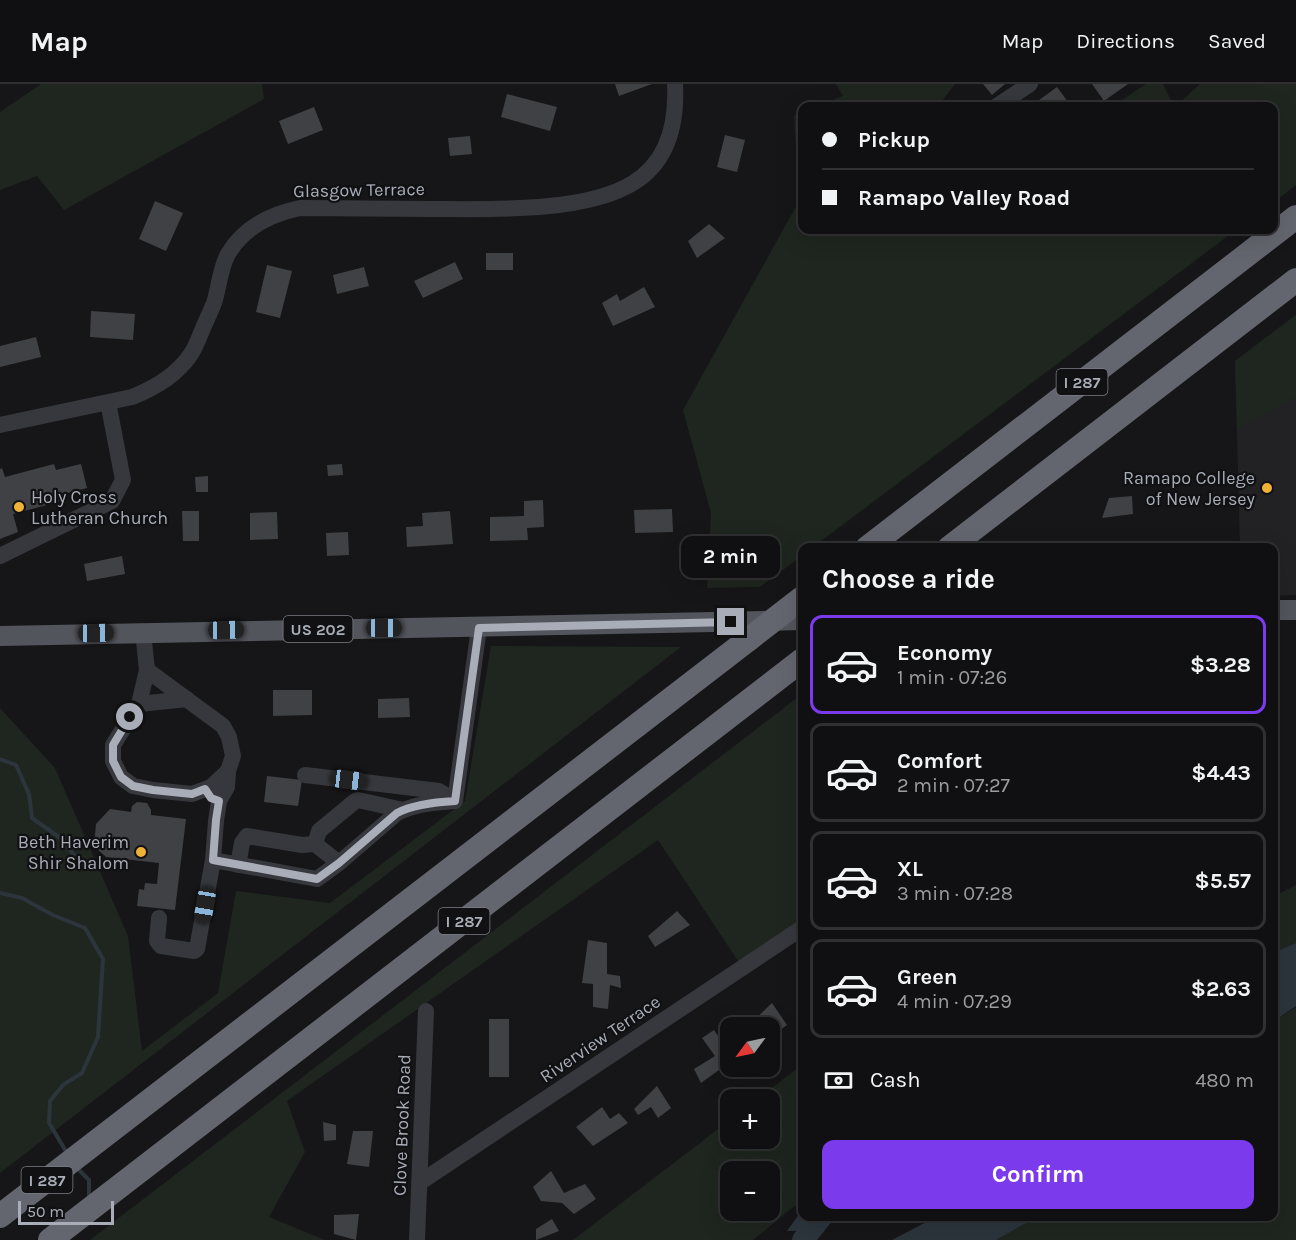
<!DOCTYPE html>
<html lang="en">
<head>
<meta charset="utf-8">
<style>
	:root { --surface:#101012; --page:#19191b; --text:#f1f3f6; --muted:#9c9d9f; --line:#303032; --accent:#7c3aed }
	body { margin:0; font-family:Karla,sans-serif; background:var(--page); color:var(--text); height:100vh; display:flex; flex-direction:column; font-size:22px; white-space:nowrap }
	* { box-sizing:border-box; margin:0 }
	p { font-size:20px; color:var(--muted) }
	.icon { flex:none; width:33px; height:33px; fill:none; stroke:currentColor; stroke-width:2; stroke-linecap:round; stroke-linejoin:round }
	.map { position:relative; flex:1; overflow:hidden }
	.sheet { position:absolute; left:798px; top:459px; width:480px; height:678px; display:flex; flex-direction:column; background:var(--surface); border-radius:12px; box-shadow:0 6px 24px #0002,0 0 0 2px var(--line) }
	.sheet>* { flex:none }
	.top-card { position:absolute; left:798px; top:18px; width:480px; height:132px; border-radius:12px; box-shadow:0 6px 24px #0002,0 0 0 2px var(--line); display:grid; align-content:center; height:132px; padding:0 24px; background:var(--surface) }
	.needle { width:39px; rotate:237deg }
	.fabs { position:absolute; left:720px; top:933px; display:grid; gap:12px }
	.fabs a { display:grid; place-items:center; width:60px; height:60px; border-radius:12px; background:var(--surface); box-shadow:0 6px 24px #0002,0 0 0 2px var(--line); font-size:30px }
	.scale { position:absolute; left:18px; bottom:15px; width:96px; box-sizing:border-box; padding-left:6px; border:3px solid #a8adb8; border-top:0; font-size:16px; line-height:21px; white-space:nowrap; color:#a8adb8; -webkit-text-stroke:4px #111113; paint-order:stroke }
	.end { position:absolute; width:27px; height:27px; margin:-14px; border:8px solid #a8adb8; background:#111; box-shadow:0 0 0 3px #111 }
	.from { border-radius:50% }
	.bubble { position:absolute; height:42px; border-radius:12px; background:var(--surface); box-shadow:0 6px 24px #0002,0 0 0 2px var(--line); font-size:20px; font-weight:700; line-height:42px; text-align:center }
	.car { position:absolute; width:18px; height:36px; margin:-18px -9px; border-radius:8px; box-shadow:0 0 4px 2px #0007; background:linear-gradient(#222 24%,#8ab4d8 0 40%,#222 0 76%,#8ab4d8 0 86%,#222 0) }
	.top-card b { display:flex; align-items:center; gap:21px; height:57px; font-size:22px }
	.top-card b+b { border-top:2px solid var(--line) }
	.top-card i { width:15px; height:15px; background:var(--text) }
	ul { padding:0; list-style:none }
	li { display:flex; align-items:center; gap:18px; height:99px; margin:0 12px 9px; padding:0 12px; border:3px solid var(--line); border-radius:12px }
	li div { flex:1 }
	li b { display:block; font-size:22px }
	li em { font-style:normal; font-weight:700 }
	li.active { border-color:var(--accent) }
	li>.icon { width:54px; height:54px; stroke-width:1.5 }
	h2 { padding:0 24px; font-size:27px; line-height:72px }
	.pay { display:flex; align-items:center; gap:15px; height:66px; padding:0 24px; font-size:22px }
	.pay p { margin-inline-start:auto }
	.primary-button { display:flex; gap:12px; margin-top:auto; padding:12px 24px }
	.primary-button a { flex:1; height:69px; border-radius:12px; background:var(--accent); color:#fff; font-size:24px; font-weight:700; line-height:69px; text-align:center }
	header { display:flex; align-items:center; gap:36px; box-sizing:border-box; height:84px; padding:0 30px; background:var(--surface); border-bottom:2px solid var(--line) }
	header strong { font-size:28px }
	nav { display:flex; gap:33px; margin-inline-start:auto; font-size:21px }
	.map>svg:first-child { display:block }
	.built { fill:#222225 }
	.green { fill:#1e261f; fill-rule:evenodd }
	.water { fill:#2c353c }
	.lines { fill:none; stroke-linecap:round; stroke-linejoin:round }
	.stream { stroke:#2c353c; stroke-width:4 }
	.river { stroke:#2c353c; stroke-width:22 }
	.building { fill:#404145 }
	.minor { stroke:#37383d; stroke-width:16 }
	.major { stroke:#53555c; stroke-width:20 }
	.highway { stroke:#63666e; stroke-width:24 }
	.highway-bridge { stroke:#63666e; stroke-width:24 }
	.route { stroke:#a8adb8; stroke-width:8 }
	.poi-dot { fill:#eeb238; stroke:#111113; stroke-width:2 }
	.labels { text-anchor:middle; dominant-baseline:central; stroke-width:4.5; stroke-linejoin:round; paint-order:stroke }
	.shield { fill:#111113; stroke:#7b7e86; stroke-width:1.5 }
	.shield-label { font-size:16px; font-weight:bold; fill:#a8adb8 }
	.street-label { font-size:18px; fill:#a8adb8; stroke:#111113 }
	.poi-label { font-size:18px; fill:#a8adb8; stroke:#111113; text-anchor:end }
</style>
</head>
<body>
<header>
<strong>Map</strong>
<nav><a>Map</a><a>Directions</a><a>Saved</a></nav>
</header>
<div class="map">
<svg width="1296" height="1156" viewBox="0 0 1296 1156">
	<rect width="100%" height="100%" fill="#161618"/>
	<path class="built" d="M1296,231V511L1274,512V464L1240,463L1235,277Z"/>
	<path class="green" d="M41,0H262L264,15L64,126L37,92L0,106V28Z
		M836,0H955L938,22H818L843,12Z
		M1146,0H1163L1174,22H1113Z
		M1200,0H1296V101L1274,118V22H1176Z
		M802,29V146H1236L813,463L802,464V472L760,503L707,504L711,429L683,326L799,117L794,32Z
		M1296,231V313L1237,345L1235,277Z
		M491,562L681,563L0,1089V624L55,684L128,852L142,967L218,909L236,807L330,819L465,717Z
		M802,610V738L797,762L802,844L744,886L658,756L287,1017L305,1068L269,1133L325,1156H90Z
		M1296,801V859L1274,868V812Z
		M1296,923V1156H996L1037,1133L1274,1132V937Z
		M802,981V1116L753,1156H573L730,1036V1054H770V1016L757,1015ZM730,1088H770V1126H730Z"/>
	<path class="water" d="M1296,859V922L1274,937V868Z
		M802,1126V1132L830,1133L820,1146L787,1147Z
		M938,1132H1037V1133L996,1156H892Z"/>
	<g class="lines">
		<path class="stream" d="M0,675L16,681L29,710L32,734L59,753L86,785
			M0,809L22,814L53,831L85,844L103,875L98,953L82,989L63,1001L50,1017L49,1039L67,1069
			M76,1083L89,1096V1115"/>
		<path class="river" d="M803,1156L822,1132"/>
	</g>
	<path class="building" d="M615,0H652L619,12Z
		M983,0H1005L992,11Z
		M1092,0H1128L1104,17Z
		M1057,3L1071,22H1031Z
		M507,10L557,23L550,47L501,33Z
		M314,23L323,46L288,60L279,37Z
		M725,51L745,56L737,88L717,83Z
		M470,52L472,70L450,72L448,54Z
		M155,117L183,129L166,167L139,155Z
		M709,140L725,154L697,174L688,157Z
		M486,169H513V186H486Z
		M455,178L463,195L423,214L414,197Z
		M267,181L292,187L280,234L256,228Z
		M364,183L369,202L337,210L333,191Z
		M644,203L655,223L613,242L602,219L617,210L620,217Z
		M91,227L135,230L133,256L90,253Z
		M36,253L41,273L0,283V262Z
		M54,380L56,386L81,380L87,404L60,411L62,417L13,430L18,448L0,455V385L2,384L5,393Z
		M342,380L343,391L328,392L327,381Z
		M208,392V408H196L195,393Z
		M1132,412L1133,430L1102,434L1109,414Z
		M543,416L544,443L527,444L528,456L490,457V433L524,432V417Z
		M672,425L673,448L635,449L634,426Z
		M182,427H199V457H183Z
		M450,427L453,460L407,463L406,443L423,442L422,429Z
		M277,428L278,455L250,456V429Z
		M348,448L349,471L327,472L326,449Z
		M122,472L125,490L87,497L84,480Z
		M273,606H312V631L273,632Z
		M409,614L410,633L378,634V615Z
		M267,692L302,696L298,722L264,718Z
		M137,718L147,719L151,726V731L186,735L175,826L137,822L139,805L144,806L145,799L157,800L159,779L106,773L94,762L96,740L110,725L131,728L132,722Z
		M677,827L690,841L655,863L648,852Z
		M588,856L607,859V890L620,892L621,904L610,901L608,925L593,923V900L582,899Z
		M772,919L787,941L770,953V944H753L750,940Z
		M489,935H509V993H489Z
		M714,946L730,970V978L701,999L694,985L715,972L702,954Z
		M657,1002L671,1024L658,1034L651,1023L638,1031L634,1025Z
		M602,1023L610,1035L619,1029L628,1039L593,1062L576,1043Z
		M323,1038L336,1041V1056L324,1057Z
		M353,1047H373L369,1083L347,1080Z
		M551,1087L564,1109L585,1100L596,1115L574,1130L562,1119L541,1117L533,1103Z
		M359,1130L356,1156L334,1150V1131Z
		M552,1135L559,1147L536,1156V1145Z"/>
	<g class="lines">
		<path class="minor" d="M997,22L1030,0
			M0,341L132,313C155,304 177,291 191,270C195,264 198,256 201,249C205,239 210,229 214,219C219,204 220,184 228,170C244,143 271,130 300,124C344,124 388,125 432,125C489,125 585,129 633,99C669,77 677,39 675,0
			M0,472L112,417L123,396L108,318
			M143,548L147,586L139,620L113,661V677L121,693L133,702L153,706L192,710L211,703L228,687L233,672L229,653L223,642L147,586
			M139,620L187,615
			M305,691L439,707L455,717
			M455,717L479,544
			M315,760L339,779
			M213,776L216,737L219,717L227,703L228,687
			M238,781L242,759L247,752L302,761L315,760L319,747L354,718L358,716L403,726
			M159,834L157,857L161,862L194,867L197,865L213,776L317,795L339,779L397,729C414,720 437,718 455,717
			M419,1099L802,844
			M417,1156L426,927"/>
		<path class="major" d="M1274,526H1296
			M0,552C268,545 535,543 802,536"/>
		<path class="highway" d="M867,464L1296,133
			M949,464L1296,196
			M0,1132L749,555
			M50,1156L802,576"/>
		<path class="highway-bridge" d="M749,555L802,514"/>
	</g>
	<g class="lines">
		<path class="route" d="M130,633L113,661V677L121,693L133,702L153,706L192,710L205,705L211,714L219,717L216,736L213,776L317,795L339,779L397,729C414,720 437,718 455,717L479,544L731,538"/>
	</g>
	<g class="poi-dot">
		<circle cx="1267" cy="404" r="6"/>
		<circle cx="19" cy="423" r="6"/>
		<circle cx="141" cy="768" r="6"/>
	</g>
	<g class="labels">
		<g class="shield">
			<rect x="1056.5" y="285" width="51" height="26" rx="4.5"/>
			<rect x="283.5" y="532" width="69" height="26" rx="4.5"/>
			<rect x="438.5" y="824" width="51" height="26" rx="4.5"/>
			<rect x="21.5" y="1083" width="51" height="26" rx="4.5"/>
		</g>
		<g class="shield-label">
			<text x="1082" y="298">I 287</text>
			<text x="318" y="545">US 202</text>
			<text x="464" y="837">I 287</text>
			<text x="47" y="1096">I 287</text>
		</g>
		<g class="street-label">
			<text transform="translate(359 106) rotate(-1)">Glasgow Terrace</text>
			<text transform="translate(600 955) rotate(-34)">Riverview Terrace</text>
			<text transform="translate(402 1041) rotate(-88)">Clove Brook Road</text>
		</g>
		<g class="poi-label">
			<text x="1255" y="394">Ramapo College<tspan x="1255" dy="21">of New Jersey</tspan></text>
			<text x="31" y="413" text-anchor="start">Holy Cross<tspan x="31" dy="21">Lutheran Church</tspan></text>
			<text x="129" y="758">Beth Haverim<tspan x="129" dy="21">Shir Shalom</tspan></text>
		</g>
	</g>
</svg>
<div class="fabs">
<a><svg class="needle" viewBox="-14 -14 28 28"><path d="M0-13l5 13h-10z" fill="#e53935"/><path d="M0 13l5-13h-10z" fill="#9c9d9f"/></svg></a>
<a>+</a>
<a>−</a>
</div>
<div class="scale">50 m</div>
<i class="end from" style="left:130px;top:633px"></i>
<i class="end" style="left:731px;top:538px"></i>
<div class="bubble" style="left:681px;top:452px;width:99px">2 min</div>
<i class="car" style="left:384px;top:544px;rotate:90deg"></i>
<i class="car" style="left:226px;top:546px;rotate:89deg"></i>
<i class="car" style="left:96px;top:549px;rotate:89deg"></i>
<i class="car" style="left:349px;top:696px;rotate:97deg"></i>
<i class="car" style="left:205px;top:821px;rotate:190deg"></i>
<div class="top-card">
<b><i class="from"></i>Pickup</b>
<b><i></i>Ramapo Valley Road</b>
</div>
<section class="sheet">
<h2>Choose a ride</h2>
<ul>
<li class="active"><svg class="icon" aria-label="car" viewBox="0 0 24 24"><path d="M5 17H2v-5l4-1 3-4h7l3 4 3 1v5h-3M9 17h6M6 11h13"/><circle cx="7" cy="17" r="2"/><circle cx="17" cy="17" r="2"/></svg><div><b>Economy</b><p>1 min · 07:26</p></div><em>$3.28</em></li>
<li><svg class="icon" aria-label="car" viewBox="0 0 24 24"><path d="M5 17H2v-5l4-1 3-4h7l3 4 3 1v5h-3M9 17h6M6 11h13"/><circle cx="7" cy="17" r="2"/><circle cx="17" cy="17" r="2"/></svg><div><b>Comfort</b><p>2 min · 07:27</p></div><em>$4.43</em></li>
<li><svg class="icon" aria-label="car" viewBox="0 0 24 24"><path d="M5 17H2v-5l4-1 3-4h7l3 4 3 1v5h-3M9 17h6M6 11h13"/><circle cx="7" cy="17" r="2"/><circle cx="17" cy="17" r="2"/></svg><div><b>XL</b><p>3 min · 07:28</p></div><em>$5.57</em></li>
<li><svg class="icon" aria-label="car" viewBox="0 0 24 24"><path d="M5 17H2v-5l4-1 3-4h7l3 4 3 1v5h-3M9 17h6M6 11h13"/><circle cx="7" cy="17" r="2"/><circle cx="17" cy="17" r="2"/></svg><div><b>Green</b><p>4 min · 07:29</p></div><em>$2.63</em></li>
</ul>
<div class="pay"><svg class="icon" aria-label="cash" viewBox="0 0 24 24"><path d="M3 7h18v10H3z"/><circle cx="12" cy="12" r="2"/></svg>Cash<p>480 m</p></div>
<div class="primary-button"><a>Confirm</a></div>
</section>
</div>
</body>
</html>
